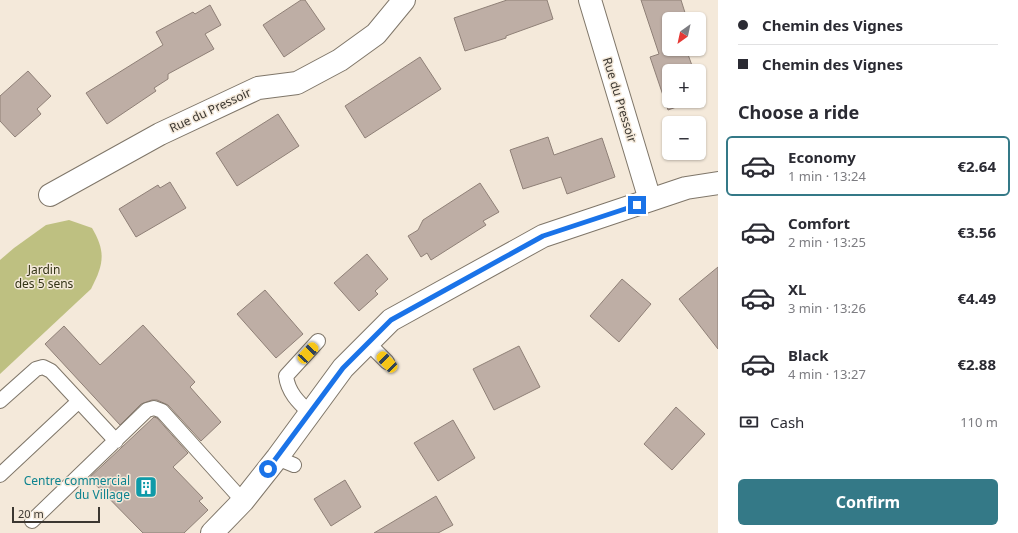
<!DOCTYPE html>
<html lang="en">
<head>
<meta charset="utf-8">
<style>
	:root { --surface:#fff; --page:#f2f2f3; --text:#2b2b33; --muted:#7c7c81; --line:#e1e1e2; --accent:#347987 }
	body { margin:0; font-family:"Noto Sans",sans-serif; background:var(--page); color:var(--text); height:100vh; display:flex; flex-direction:column; font-size:15px; white-space:nowrap }
	* { box-sizing:border-box; margin:0 }
	p { font-size:13px; color:var(--muted) }
	.icon { flex:none; width:22px; height:22px; fill:none; stroke:currentColor; stroke-width:2; stroke-linecap:round; stroke-linejoin:round }
	.map { position:relative; flex:1; overflow:hidden }
	.details { display:flex; flex-direction:column; background:var(--surface); width:300px }
	.details>* { flex:none }
	.banner { display:grid; align-content:center; height:88px; padding:0 20px; background:var(--surface) }
	.needle { width:26px; rotate:213deg }
	.fabs { position:absolute; left:662px; top:12px; display:grid; gap:8px }
	.fabs a { display:grid; place-items:center; width:44px; height:44px; border-radius:6px; background:var(--surface); box-shadow:0 1px 3px #0004; font-size:20px }
	.scale { position:absolute; left:12px; bottom:10px; width:88px; box-sizing:border-box; padding-left:4px; border:2px solid #3b3731; border-top:0; font-size:11px; line-height:14px; white-space:nowrap; color:#3b3731; -webkit-text-stroke:3px #f4e9da; paint-order:stroke }
	.end { position:absolute; width:18px; height:18px; margin:-9px; border:5px solid #1a73e8; background:#fff; box-shadow:0 0 0 2px #fff }
	.from { border-radius:50% }
	.car { position:absolute; width:12px; height:24px; margin:-12px -6px; border-radius:5px; box-shadow:0 0 3px 1px #0007; background:linear-gradient(#f5c518 24%,#345 0 40%,#f5c518 0 76%,#345 0 86%,#f5c518 0) }
	.banner b { display:flex; align-items:center; gap:14px; height:38px; font-size:15px }
	.banner b+b { border-top:1px solid var(--line) }
	.banner i { width:10px; height:10px; background:var(--text) }
	ul { padding:0; list-style:none }
	li { display:flex; align-items:center; gap:12px; height:60px; margin:0 8px 6px; padding:0 12px; border:2px solid transparent; border-radius:6px }
	li div { flex:1 }
	li b { display:block; font-size:15px }
	li em { font-style:normal; font-weight:700 }
	li.selected { border-color:var(--accent) }
	li>.icon { width:36px; height:36px; stroke-width:1.5 }
	h2 { padding:0 20px; font-size:18px; line-height:48px }
	.pay { display:flex; align-items:center; gap:10px; height:44px; padding:0 20px; font-size:15px }
	.pay p { margin-inline-start:auto }
	.button { display:flex; gap:8px; margin-top:auto; padding:8px 20px }
	.button a { flex:1; height:46px; border-radius:6px; background:var(--accent); color:#fff; font-size:16px; font-weight:700; line-height:46px; text-align:center }
	main { display:flex; flex:1; min-height:0 }
	.map>svg:first-child { display:block }
	.green { fill:#bec081 }
	.building { fill:#beaea5; stroke:#8f8077 }
	.lines { fill:none; stroke-linecap:round; stroke-linejoin:round }
	.lane-casing { stroke:#7f7669; stroke-width:16 }
	.street-casing { stroke:#7f7669; stroke-width:24 }
	.lane { stroke:#fff; stroke-width:14 }
	.street { stroke:#fff; stroke-width:22 }
	.route { stroke:#1a73e8; stroke-width:5 }
	.labels { text-anchor:middle; dominant-baseline:central; stroke-width:3; stroke-linejoin:round; paint-order:stroke }
	.street-label { font-size:12px; fill:#3b3731; stroke:#f4e9da }
	.park-label { font-size:12px; fill:#333415; stroke:#f4e9da }
	.culture-label { font-size:12px; fill:#0d838f; stroke:#f4e9da; text-anchor:end }
</style>
</head>
<body>
<main>
<div class="map">
<svg width="718" height="533" viewBox="0 0 718 533">
	<rect width="100%" height="100%" fill="#f4e9da"/>
	<path class="green" d="M69,220L92,228C106,252 104,264 91,289L0,374V260L14,248L46,225Z"/>
	<path class="building" d="M301,0H305L325,29L284,57L263,25Z
		M507,0H547L553,19L506,36V38L465,51L454,18Z
		M641,0H681L687,19H669V49H686L694,71H669V101H693L668,110L650,57L659,54Z
		M210,5L221,25L205,34L214,49L168,74V79L154,88L156,91L107,124L86,93L163,45L156,32L193,12L195,14Z
		M420,57L441,89L365,138L345,106Z
		M28,71L51,96L37,109L41,114L15,137L0,121V96Z
		M278,114L299,146L237,186L216,153Z
		M548,137L554,155L602,138L615,177L567,194L561,177L523,189L510,150Z
		M170,182L186,208L136,237L119,209L158,185L160,188Z
		M480,183L499,212L483,221L486,225L431,260L427,253L421,257L408,236L418,230L423,220Z
		M367,254L388,279L375,291L378,294L359,311L334,283Z
		M718,267V349L679,299Z
		M622,279L651,304L619,342L590,316Z
		M265,290L303,334L276,358L237,314Z
		M143,325L195,382L190,387L221,422L201,441L168,405L157,400H152L141,404L120,425L45,344L64,326L100,365Z
		M519,346L540,387L494,410L473,369Z
		M676,407L705,434L672,470L644,444Z
		M154,417L157,418L188,453L173,467L203,498L199,501L208,510L184,533H143L89,478Z
		M453,420L475,458L438,481L414,443Z
		M345,480L361,507L331,526L314,499Z
		M436,496L453,525L438,533H374Z"/>
	<g class="lines">
		<g class="lane-casing">
			<path id="lane" d="M368,343L387,362
				M0,401L36,369L43,367L51,371L116,441
				M310,413C298,402 288,392 286,376L318,341
				M277,458L294,465
				M0,475L79,401
				M32,521L147,410L154,408L162,411L243,501"/>
		</g>
		<g class="street-casing">
			<path id="street" d="M590,0L650,200
				M50,195L160,134L258,88L297,83L340,60L376,34L404,0
				M212,533L243,501L277,458L343,368L391,320L543,236L686,188L718,183"/>
		</g>
		<use href="#lane" class="lane"/>
		<use href="#street" class="street"/>
	</g>
	<g class="lines">
		<path class="route" d="M268,469L343,368L391,320L543,236L637,205"/>
	</g>
	<defs>
		<g id="building-square" transform="scale(1.15)"><rect x="-9" y="-9" width="18" height="18" rx="4" fill="#0f9aa8" stroke="#f4e9da"/><path d="M-4-6H4V6H1V3H-1V6H-4ZM-2.5-4.3h1.7v1.8h-1.7ZM.8-4.3h1.7v1.8H.8ZM-2.5-1h1.7V.8h-1.7ZM.8-1h1.7V.8H.8Z" fill="#fff"/></g>
	</defs>
	<g fill-rule="evenodd">
		<use href="#building-square" x="146" y="487"/>
	</g>
	<g class="labels">
		<g class="street-label">
			<text transform="translate(620 100) rotate(73)">Rue du Pressoir</text>
			<text transform="translate(210 110) rotate(-25)">Rue du Pressoir</text>
		</g>
		<g class="park-label">
			<text x="44" y="269">Jardin<tspan x="44" dy="14">des 5 sens</tspan></text>
		</g>
		<g class="culture-label">
			<text x="130" y="480">Centre commercial<tspan x="130" dy="14">du Village</tspan></text>
		</g>
	</g>
</svg>
<div class="fabs">
<a><svg class="needle" viewBox="-14 -14 28 28"><path d="M0-13l5 13h-10z" fill="#e53935"/><path d="M0 13l5-13h-10z" fill="#7c7c81"/></svg></a>
<a>+</a>
<a>−</a>
</div>
<div class="scale">20 m</div>
<i class="end from" style="left:268px;top:469px"></i>
<i class="end" style="left:637px;top:205px"></i>
<i class="car" style="left:308px;top:353px;rotate:43deg"></i>
<i class="car" style="left:387px;top:362px;rotate:316deg"></i>
</div>
<section class="details">
<div class="banner">
<b><i class="from"></i>Chemin des Vignes</b>
<b><i></i>Chemin des Vignes</b>
</div>
<h2>Choose a ride</h2>
<ul>
<li class="selected"><svg class="icon" aria-label="car" viewBox="0 0 24 24"><path d="M5 17H2v-5l4-1 3-4h7l3 4 3 1v5h-3M9 17h6M6 11h13"/><circle cx="7" cy="17" r="2"/><circle cx="17" cy="17" r="2"/></svg><div><b>Economy</b><p>1 min · 13:24</p></div><em>€2.64</em></li>
<li><svg class="icon" aria-label="car" viewBox="0 0 24 24"><path d="M5 17H2v-5l4-1 3-4h7l3 4 3 1v5h-3M9 17h6M6 11h13"/><circle cx="7" cy="17" r="2"/><circle cx="17" cy="17" r="2"/></svg><div><b>Comfort</b><p>2 min · 13:25</p></div><em>€3.56</em></li>
<li><svg class="icon" aria-label="car" viewBox="0 0 24 24"><path d="M5 17H2v-5l4-1 3-4h7l3 4 3 1v5h-3M9 17h6M6 11h13"/><circle cx="7" cy="17" r="2"/><circle cx="17" cy="17" r="2"/></svg><div><b>XL</b><p>3 min · 13:26</p></div><em>€4.49</em></li>
<li><svg class="icon" aria-label="car" viewBox="0 0 24 24"><path d="M5 17H2v-5l4-1 3-4h7l3 4 3 1v5h-3M9 17h6M6 11h13"/><circle cx="7" cy="17" r="2"/><circle cx="17" cy="17" r="2"/></svg><div><b>Black</b><p>4 min · 13:27</p></div><em>€2.88</em></li>
</ul>
<div class="pay"><svg class="icon" aria-label="cash" viewBox="0 0 24 24"><path d="M3 7h18v10H3z"/><circle cx="12" cy="12" r="2"/></svg>Cash<p>110 m</p></div>
<div class="button"><a>Confirm</a></div>
</section>
</main>
</body>
</html>
